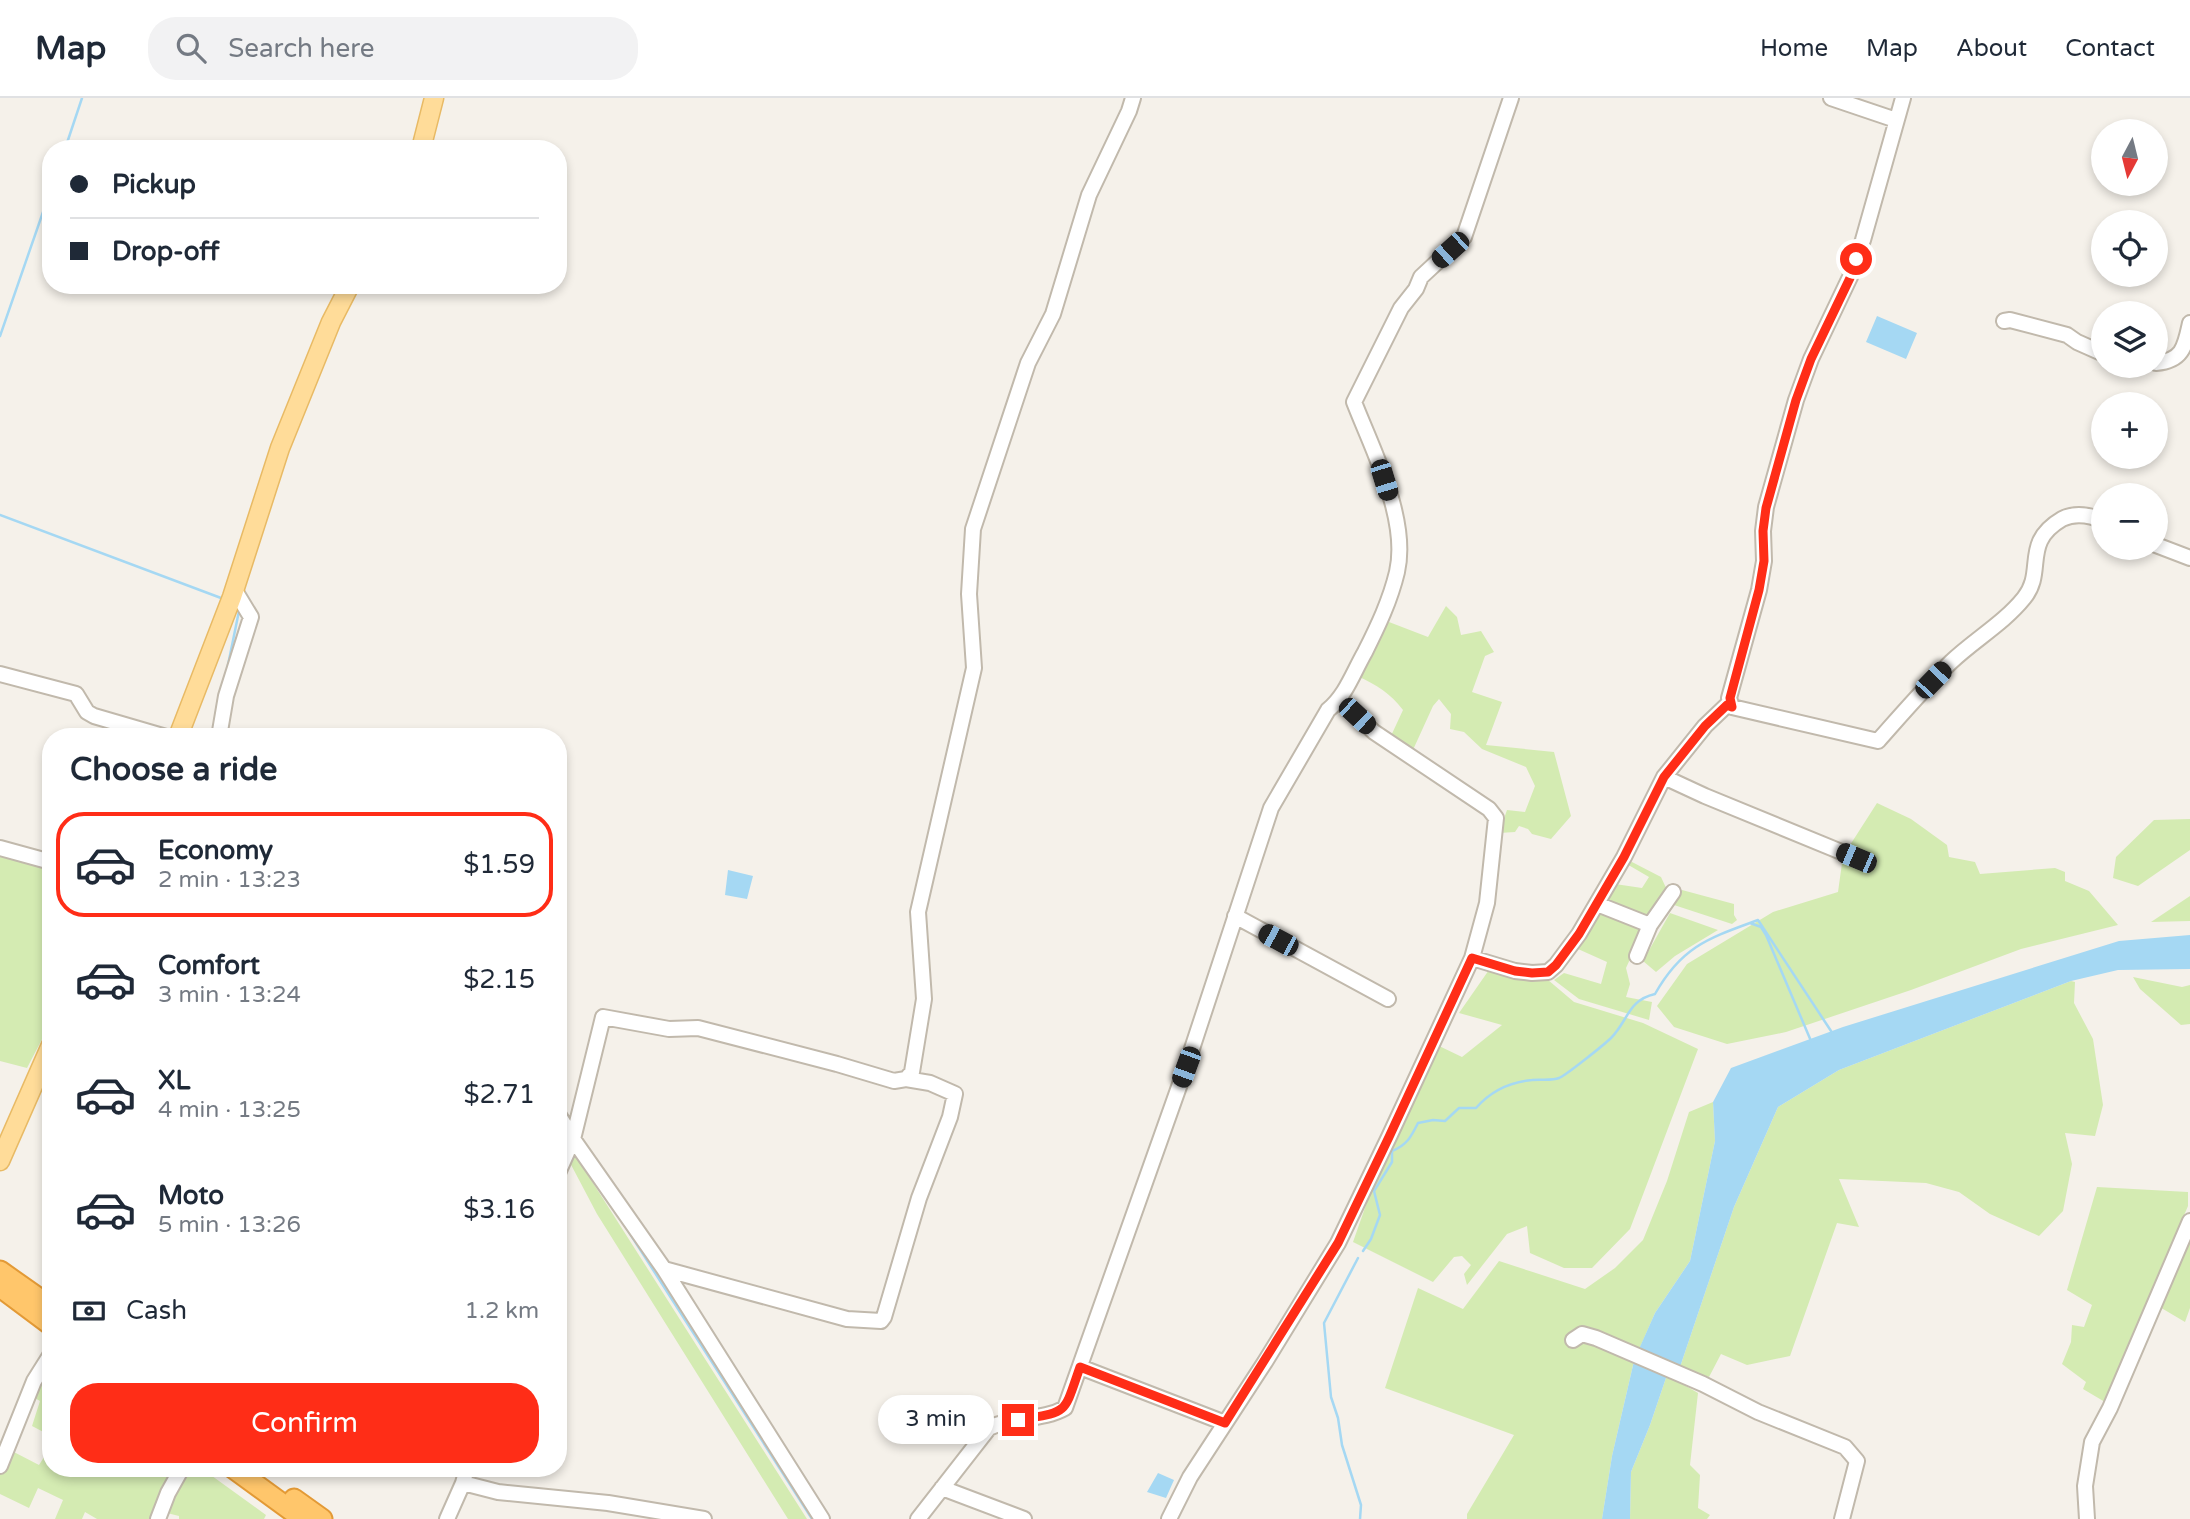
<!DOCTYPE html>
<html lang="en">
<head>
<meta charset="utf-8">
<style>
	:root { --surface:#fff; --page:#f2f2f3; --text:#1f2937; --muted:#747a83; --line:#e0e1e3; --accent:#ff2d17 }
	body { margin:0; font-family:"Varela Round",sans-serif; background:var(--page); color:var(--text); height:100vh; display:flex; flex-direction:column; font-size:26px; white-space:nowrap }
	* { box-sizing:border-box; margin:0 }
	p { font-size:23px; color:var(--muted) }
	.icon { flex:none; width:38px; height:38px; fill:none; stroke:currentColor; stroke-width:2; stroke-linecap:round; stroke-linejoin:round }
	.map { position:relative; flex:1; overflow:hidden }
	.details { position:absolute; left:42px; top:630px; width:525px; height:749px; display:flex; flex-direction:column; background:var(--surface); border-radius:28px; box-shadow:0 4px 10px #0003 }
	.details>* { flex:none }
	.top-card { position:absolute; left:42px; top:42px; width:525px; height:154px; border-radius:28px; box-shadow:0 4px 10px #0003; display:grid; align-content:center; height:154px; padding:0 28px; background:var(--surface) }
	.needle { width:46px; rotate:187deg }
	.fabs { position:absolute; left:2091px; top:21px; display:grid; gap:14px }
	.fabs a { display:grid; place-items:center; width:77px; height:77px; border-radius:50%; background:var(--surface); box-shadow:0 4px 10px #0003; font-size:35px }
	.end { position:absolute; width:32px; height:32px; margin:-16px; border:9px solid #ff2d17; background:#fff; box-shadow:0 0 0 4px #fff }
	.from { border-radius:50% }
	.bubble { position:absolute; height:49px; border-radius:24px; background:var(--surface); box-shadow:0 4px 10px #0003; font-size:23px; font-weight:600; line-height:49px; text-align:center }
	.car { position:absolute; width:21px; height:42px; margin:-21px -10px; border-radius:9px; box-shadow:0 0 5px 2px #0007; background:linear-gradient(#222 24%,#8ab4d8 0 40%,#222 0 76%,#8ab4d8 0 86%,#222 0) }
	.top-card b { display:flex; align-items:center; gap:24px; height:66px; font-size:26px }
	.top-card b+b { border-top:2px solid var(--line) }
	.top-card i { width:18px; height:18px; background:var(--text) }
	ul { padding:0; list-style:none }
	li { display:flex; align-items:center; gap:21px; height:105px; margin:0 14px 10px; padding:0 14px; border:4px solid transparent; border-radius:28px }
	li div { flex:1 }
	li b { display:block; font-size:26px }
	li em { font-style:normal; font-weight:600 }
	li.active { border-color:var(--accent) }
	li>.icon { width:63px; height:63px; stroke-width:1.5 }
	h2 { padding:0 28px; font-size:32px; line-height:84px }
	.pay { display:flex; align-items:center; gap:18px; height:77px; padding:0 28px; font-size:26px }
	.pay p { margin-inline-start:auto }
	.action { display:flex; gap:14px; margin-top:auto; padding:14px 28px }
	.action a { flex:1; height:80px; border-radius:28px; background:var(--accent); color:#fff; font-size:28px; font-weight:600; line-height:80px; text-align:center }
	header { display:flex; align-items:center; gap:42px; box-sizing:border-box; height:98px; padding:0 35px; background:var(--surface); border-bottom:2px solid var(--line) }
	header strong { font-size:33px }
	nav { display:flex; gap:38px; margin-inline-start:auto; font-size:24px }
	.search { width:490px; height:63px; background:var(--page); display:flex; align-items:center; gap:18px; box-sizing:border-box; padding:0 24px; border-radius:28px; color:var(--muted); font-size:26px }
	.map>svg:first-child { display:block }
	.green { fill:#d4ebb2 }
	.water { fill:#a5d8f3 }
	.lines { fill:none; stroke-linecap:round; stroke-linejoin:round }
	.stream { stroke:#a5d8f3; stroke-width:2.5 }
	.minor-casing { stroke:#c1b9ac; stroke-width:18 }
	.major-casing { stroke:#e8ba65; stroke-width:21 }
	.highway-casing { stroke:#e39a36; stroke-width:23 }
	.minor { stroke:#fff; stroke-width:14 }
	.major { stroke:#ffdc99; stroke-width:18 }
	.highway { stroke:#ffc66b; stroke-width:19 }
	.route { stroke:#ff2d17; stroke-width:9 }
</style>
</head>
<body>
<header>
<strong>Map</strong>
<div class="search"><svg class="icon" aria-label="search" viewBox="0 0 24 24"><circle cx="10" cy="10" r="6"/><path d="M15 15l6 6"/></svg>Search here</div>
<nav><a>Home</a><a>Map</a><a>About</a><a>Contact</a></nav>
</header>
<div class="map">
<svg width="2190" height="1421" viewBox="0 0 2190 1421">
	<rect width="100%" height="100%" fill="#f5f1ea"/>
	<path class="green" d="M1446,508L1457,519L1461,537L1481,533L1494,554L1485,558L1472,594L1502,604L1486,647L1554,654L1571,718L1551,741L1532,736L1528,731L1519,728L1515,734L1499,735L1507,712L1525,714L1535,688L1526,669L1482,651L1464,634L1450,631L1451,616L1439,601L1433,608L1412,654L1390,640L1403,612C1390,595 1377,587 1357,578L1389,524L1428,539Z
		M1877,705L1911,721L1947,747L1949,759L1975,764L1980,776L2055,770L2065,774V783L2089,793L2118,827L2021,851L1911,892L1786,934L1727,946L1674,929L1657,908L1687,866L1773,814L1838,794L1843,758Z
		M2190,721V752L2138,788L2113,780L2116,759L2154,722Z
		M0,757L51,770V821L46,831L51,833V924L27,970L0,963Z
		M1632,764L1661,779L1667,792L1651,820L1603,802L1615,786L1642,790L1649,779L1625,765Z
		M1682,792L1734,806V817L1737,822L1732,826L1674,807Z
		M2190,798V823L2151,824Z
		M1599,814L1643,833L1626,870L1630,886L1626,899L1652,904L1649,922L1579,901L1554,882L1564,875L1601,886L1607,864L1578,851Z
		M1670,815L1718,832L1675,858L1656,874L1643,863Z
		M1491,869L1541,876L1574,904L1643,925L1698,951L1630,1131L1592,1170H1564L1530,1155L1527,1128L1507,1136L1467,1187L1464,1176L1471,1167L1462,1158L1454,1159L1433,1184L1353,1144L1379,1070L1397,1038L1435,946L1462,959L1502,927L1459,915Z
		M2133,879L2182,889L2190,887V926L2181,927L2140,891Z
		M2071,883L2075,884L2074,905L2093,941L2103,1007L2095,1038L2065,1035L2072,1066L2063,1113L2039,1138L1990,1116L1959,1094L1926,1085L1839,1081L1859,1129L1837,1125L1790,1258L1747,1267L1721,1256L1709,1279L1680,1269L1734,1109L1778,1009L1839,972Z
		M1713,1004L1715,1043L1690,1163L1655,1215L1634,1263L1612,1358L1602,1421H1467V1416L1514,1337L1385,1290L1418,1190L1463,1211L1499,1163L1585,1191L1615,1170L1643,1142L1667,1083L1689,1014Z
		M572,1052L807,1421H788L597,1116L568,1061Z
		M2097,1089L2188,1094V1108L2105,1304L2083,1291L2086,1284L2062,1266L2071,1244L2072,1227L2084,1229L2092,1207L2067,1192Z
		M2190,1136V1210L2185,1224L2158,1208Z
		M51,1263V1338L32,1328L40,1303L31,1298Z
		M1667,1277L1698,1295L1690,1367L1700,1377L1698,1410L1710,1417L1707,1421H1630L1631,1374L1650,1327Z
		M10,1352L39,1367L46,1356L51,1355V1370H175L153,1421H97L85,1414L82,1421H55L63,1402L38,1390L29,1410L0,1396V1375Z
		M190,1370H201L266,1417L264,1421H179V1418L163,1414L171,1393Z"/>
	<path class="water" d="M1877,218L1917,235L1906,261L1866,244Z
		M728,772L753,778L747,801L725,797Z
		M2190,837V871L2118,872L2071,883L1839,972L1778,1009L1734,1109L1680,1269L1639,1251L1655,1215L1690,1163L1715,1043L1713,1004L1731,970L1843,929L2119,843Z
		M1634,1263L1667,1277L1650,1327L1631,1374L1630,1421H1602L1612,1358Z
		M1158,1375L1174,1382L1166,1400L1147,1394Z"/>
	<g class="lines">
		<path class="stream" d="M65,51L82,0
			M0,238L51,91
			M0,417L221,500
			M228,567L239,513
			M212,639L217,608
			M1750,825L1761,829L1766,837L1811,943
			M558,1030L562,1037
			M620,1120L812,1421
			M1363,1153L1371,1141L1380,1117L1374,1093L1392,1064V1053C1407,1047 1411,1039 1418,1025L1433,1022L1445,1023L1459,1010H1476C1490,994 1510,984 1532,982C1540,981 1552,983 1559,980C1565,978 1605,946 1611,940C1628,923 1628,902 1655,896C1682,848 1709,840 1758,822L1833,936
			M1358,1160L1324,1225L1331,1299L1338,1320L1342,1347L1361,1407L1360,1421"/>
		<g class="minor-casing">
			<path id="minor" d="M1831,0L1896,22
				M2004,223L2010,222L2067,237L2077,244L2104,256
				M2156,265C2183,263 2185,248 2190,225
				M2156,447L2190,460
				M0,576L76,596L87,614L94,618L166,639
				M1732,609L1878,643C1902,616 1925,589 1951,564C1974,542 2004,525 2024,500C2046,473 2021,445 2062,421C2076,414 2090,417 2104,423
				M219,639L226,598L251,519L234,491
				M1664,679L1705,698L1856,760
				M0,750L51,764
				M1597,806L1650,827L1673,794
				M1235,818L1388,901
				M1637,858L1650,827
				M1472,860L1515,873L1532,875L1548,874L1556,867L1579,836L1624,759L1664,679L1705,628L1727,607L1732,609L1729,600L1759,492L1764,463L1763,433L1766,409L1796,302L1811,261L1850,179L1863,142L1903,0
				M558,1016L573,1041L664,1171L822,1421
				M558,1075L573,1041L603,919L669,931L698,930L837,966L894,983L906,981L912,974L924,901L918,814L974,570L969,496L973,431L1028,265L1053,216L1089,97L1129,13L1133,0
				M664,1171L847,1221L881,1223L884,1219L919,1100L950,1019L955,996L930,985L906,981
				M1573,1242L1582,1236L1596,1240L1703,1286L1758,1314L1845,1349L1857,1363L1842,1421
				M1080,1269L1225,1325
				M0,1368L34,1283L51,1256
				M463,1385L498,1394L608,1405L704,1421
				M942,1390L1024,1421
				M158,1421L168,1395L182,1370
				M447,1421L463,1385L467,1370
				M918,1421L989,1330C1013,1318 1042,1323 1065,1310L1186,969L1271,710L1328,612C1346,597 1353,575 1365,554C1378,528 1390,503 1397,474C1409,421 1373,353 1354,304L1401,210L1416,191L1421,179L1464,139L1511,0
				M1169,1421L1190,1379L1265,1264L1338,1145L1389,1039L1472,860L1487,805L1496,720L1489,711L1374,634L1340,602
				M2087,1421L2085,1388L2092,1344L2110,1310L2190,1123"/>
		</g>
		<g class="major-casing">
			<path id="major" d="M421,51L434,0
				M178,639L232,499L280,350L331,224L350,187
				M0,1063L51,947"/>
		</g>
		<g class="highway-casing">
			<path id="highway" d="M0,1173L51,1209
				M0,1189L51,1227
				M233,1370L303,1421
				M294,1401L322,1421"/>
		</g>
		<use href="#minor" class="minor"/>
		<use href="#major" class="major"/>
		<use href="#highway" class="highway"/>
	</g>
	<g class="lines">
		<path class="route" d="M1018,1322C1069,1313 1063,1318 1080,1269L1225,1325L1338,1145L1389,1039L1472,860L1515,873L1532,875L1548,874L1556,867L1579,836L1624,759L1664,679L1705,628L1727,607L1732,609L1730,600L1759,492L1764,463L1763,433L1766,410L1796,302L1811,261L1850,180L1856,161"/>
	</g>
</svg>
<div class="fabs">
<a><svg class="needle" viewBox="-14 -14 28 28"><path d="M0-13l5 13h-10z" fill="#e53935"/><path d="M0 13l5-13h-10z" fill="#747a83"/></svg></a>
<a><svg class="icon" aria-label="locate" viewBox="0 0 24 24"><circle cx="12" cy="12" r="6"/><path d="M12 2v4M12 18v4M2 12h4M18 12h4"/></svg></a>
<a><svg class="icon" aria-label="layers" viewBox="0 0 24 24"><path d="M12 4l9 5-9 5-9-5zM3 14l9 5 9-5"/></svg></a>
<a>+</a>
<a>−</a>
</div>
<i class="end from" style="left:1856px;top:161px"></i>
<i class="end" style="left:1018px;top:1322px"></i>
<div class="bubble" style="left:878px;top:1297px;width:116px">3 min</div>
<i class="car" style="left:1450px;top:152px;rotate:228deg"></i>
<i class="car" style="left:1384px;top:382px;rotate:163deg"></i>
<i class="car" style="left:1933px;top:582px;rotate:44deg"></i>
<i class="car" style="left:1357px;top:618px;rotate:133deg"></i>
<i class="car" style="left:1856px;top:760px;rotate:293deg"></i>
<i class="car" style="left:1278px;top:842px;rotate:298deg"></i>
<i class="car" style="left:1186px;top:969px;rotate:200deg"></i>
<div class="top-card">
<b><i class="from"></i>Pickup</b>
<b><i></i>Drop-off</b>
</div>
<section class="details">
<h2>Choose a ride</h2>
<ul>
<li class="active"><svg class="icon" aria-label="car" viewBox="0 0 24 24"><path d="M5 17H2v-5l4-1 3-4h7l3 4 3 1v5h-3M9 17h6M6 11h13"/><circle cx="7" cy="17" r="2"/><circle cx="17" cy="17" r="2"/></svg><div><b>Economy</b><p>2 min · 13:23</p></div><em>$1.59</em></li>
<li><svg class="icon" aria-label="car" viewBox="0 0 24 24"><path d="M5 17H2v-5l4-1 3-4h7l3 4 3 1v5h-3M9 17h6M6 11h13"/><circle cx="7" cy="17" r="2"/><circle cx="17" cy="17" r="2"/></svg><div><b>Comfort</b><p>3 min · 13:24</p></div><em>$2.15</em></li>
<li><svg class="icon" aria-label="car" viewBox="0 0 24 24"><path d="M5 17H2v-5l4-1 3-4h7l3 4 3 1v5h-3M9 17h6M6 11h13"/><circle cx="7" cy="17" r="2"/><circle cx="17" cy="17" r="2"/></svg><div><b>XL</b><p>4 min · 13:25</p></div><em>$2.71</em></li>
<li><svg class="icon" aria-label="car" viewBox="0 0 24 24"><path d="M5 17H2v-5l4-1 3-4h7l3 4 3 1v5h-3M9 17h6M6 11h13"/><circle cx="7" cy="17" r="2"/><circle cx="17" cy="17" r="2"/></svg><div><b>Moto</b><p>5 min · 13:26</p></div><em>$3.16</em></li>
</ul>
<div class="pay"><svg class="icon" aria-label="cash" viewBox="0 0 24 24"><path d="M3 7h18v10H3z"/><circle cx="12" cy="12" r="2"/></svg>Cash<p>1.2 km</p></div>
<div class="action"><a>Confirm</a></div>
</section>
</div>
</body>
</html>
